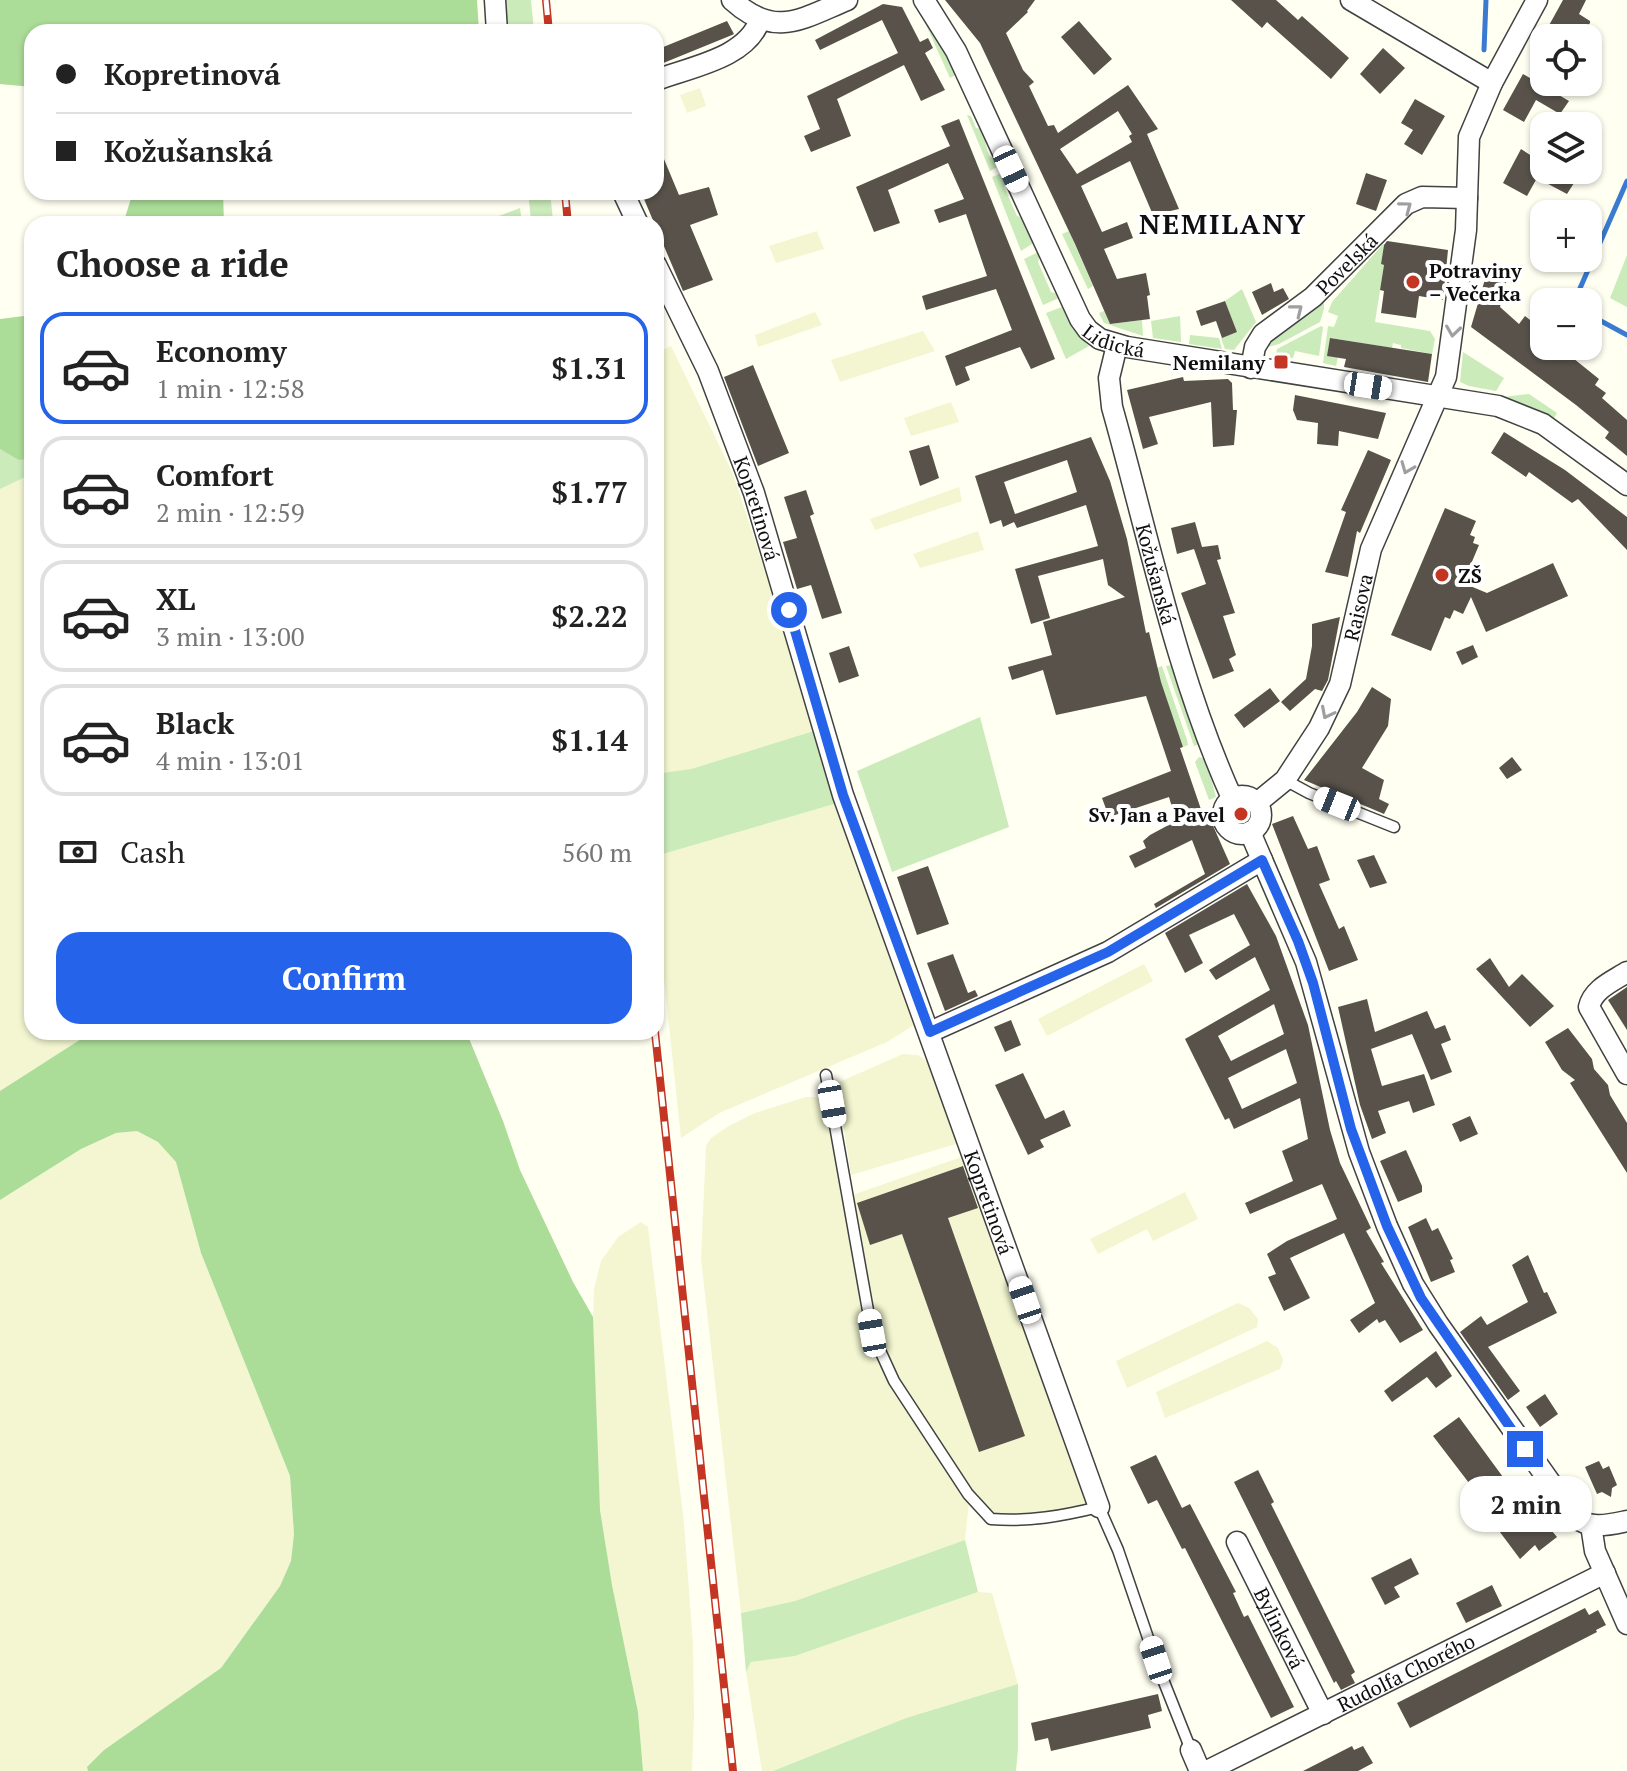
<!DOCTYPE html>
<html lang="en">
<head>
<meta charset="utf-8">
<style>
	:root { --surface:#fff; --page:#f2f2f2; --text:#222; --muted:#767676; --line:#e0e0e0; --accent:#2563eb }
	body { margin:0; font-family:"PT Serif",serif; background:var(--page); color:var(--text); height:100vh; display:flex; flex-direction:column; font-size:30px; white-space:nowrap }
	* { box-sizing:border-box; margin:0 }
	p { font-size:26px; color:var(--muted) }
	.icon { flex:none; width:44px; height:44px; fill:none; stroke:currentColor; stroke-width:2; stroke-linecap:round; stroke-linejoin:round }
	.map { position:relative; flex:1; overflow:hidden }
	.panel { position:absolute; left:24px; top:216px; width:640px; height:824px; display:flex; flex-direction:column; background:var(--surface); border-radius:24px; box-shadow:0 2px 6px #0004 }
	.panel>* { flex:none }
	.top-card { position:absolute; left:24px; top:24px; width:640px; height:176px; border-radius:24px; box-shadow:0 2px 6px #0004; display:grid; align-content:center; height:176px; padding:0 32px; background:var(--surface) }
	.buttons { position:absolute; left:1530px; top:24px; display:grid; gap:16px }
	.buttons a { display:grid; place-items:center; width:72px; height:72px; border-radius:16px; background:var(--surface); box-shadow:0 2px 6px #0004; font-size:40px }
	.end { position:absolute; width:36px; height:36px; margin:-18px; border:10px solid #2563eb; background:#fff; box-shadow:0 0 0 4px #fff }
	.from { border-radius:50% }
	.bubble { position:absolute; height:56px; border-radius:24px; background:var(--surface); box-shadow:0 2px 6px #0004; font-size:26px; font-weight:600; line-height:56px; text-align:center }
	.car { position:absolute; width:24px; height:48px; margin:-24px -12px; border-radius:10px; box-shadow:0 0 6px 2px #0007; background:linear-gradient(#fff 24%,#345 0 40%,#fff 0 76%,#345 0 86%,#fff 0) }
	.top-card b { display:flex; align-items:center; gap:28px; height:76px; font-size:30px }
	.top-card b+b { border-top:2px solid var(--line) }
	.top-card i { width:20px; height:20px; background:var(--text) }
	ul { padding:0; list-style:none }
	li { display:flex; align-items:center; gap:24px; height:112px; margin:0 16px 12px; padding:0 16px; border:4px solid var(--line); border-radius:24px }
	li div { flex:1 }
	li b { display:block; font-size:30px }
	li em { font-style:normal; font-weight:600 }
	li.on { border-color:var(--accent) }
	li>.icon { width:72px; height:72px; stroke-width:1.5 }
	h2 { padding:0 32px; font-size:36px; line-height:96px }
	.pay { display:flex; align-items:center; gap:20px; height:88px; padding:0 32px; font-size:30px }
	.pay p { margin-inline-start:auto }
	.primary-button { display:flex; gap:16px; margin-top:auto; padding:16px 32px }
	.primary-button a { flex:1; height:92px; border-radius:24px; background:var(--accent); color:#fff; font-size:32px; font-weight:600; line-height:92px; text-align:center }
	.map>svg:first-child { display:block }
	.farmland { fill:#f3f6d1 }
	.green { fill:#cbebba }
	.forest { fill:#abdc98 }
	.lines { fill:none; stroke-linecap:round; stroke-linejoin:round }
	.stream { stroke:#3a7bd1; stroke-width:5 }
	.building { fill:#58524b; fill-rule:evenodd }
	.service-casing { stroke:#424242; stroke-width:13 }
	.minor-casing { stroke:#424242; stroke-width:23 }
	.service { stroke:#fff; stroke-width:10 }
	.minor { stroke:#fff; stroke-width:20 }
	.rail-casing { stroke:#c43623; stroke-width:8 }
	.rail { stroke:#fff; stroke-width:5; stroke-dasharray:15; stroke-linecap:butt }
	.oneway { stroke:#9f9f9f }
	.route { stroke:#2563eb; stroke-width:10 }
	.poi-dot { fill:#c43623; stroke:#fff; stroke-width:3 }
	.labels { text-anchor:middle; dominant-baseline:central; stroke-width:8; stroke-linejoin:round; paint-order:stroke }
	.street-label { font-size:20px; fill:#0f0f0f; stroke:#fff }
	.poi-label { font-size:20px; font-weight:bold; fill:#0f0f0f; stroke:#fff; text-anchor:start }
	.district-label { font-size:28px; font-weight:bold; letter-spacing:2px; fill:#0f0f0f; stroke:#fff }
</style>
</head>
<body>
<div class="map">
<svg width="1627" height="1771" viewBox="0 0 1627 1771">
	<rect width="100%" height="100%" fill="#fffff2"/>
	<path class="farmland" d="M700,88L706,106L687,113L680,95Z
		M817,231L824,249L776,263L769,246Z
		M815,312L822,325L758,347L755,335Z
		M923,331L935,351L840,382L831,360Z
		M671,346L733,474L817,730L691,769L660,775L656,774V353Z
		M951,402L959,422L911,436L904,418Z
		M32,474V1032H92L0,1091V489Z
		M959,487L962,501L875,530L870,519Z
		M978,531L984,550L920,568L913,554Z
		M841,802L914,1025L887,1042L719,1113L681,1138L656,904V856Z
		M1144,964L1153,981L1047,1036L1038,1019Z
		M903,1054L918,1055L929,1063L963,1142L851,1175L837,1083Z
		M806,1097H818L825,1104L832,1122L841,1199L973,1153L1099,1507L991,1519L969,1502L965,1540L795,1601L741,1613L701,1259L706,1146L711,1138L727,1127L755,1113Z
		M137,1131L158,1142L176,1162L201,1253L290,1476L294,1534L291,1561L280,1586L221,1668L104,1750L88,1766V1771H0V1200L81,1149L116,1133Z
		M1185,1192L1198,1219L1153,1241L1147,1229L1098,1254L1090,1239Z
		M641,1222L648,1227L684,1523L693,1645L694,1716L692,1771H643L638,1712L612,1585L600,1510L592,1349L594,1289L601,1261L618,1237Z
		M1238,1303L1249,1308L1258,1319L1257,1327L1127,1388L1116,1361Z
		M1267,1341L1278,1348L1283,1360L1280,1369L1165,1418L1156,1392Z
		M978,1592L992,1593L1018,1684L906,1718L773,1771H762L746,1672L751,1662L795,1656Z"/>
	<path class="green" d="M498,0H531L534,32H502Z
		M922,16L944,49L957,74L950,78Z
		M967,115L971,116L976,128L982,129L989,156L997,160L999,166L990,171Z
		M1002,173L1007,183L1004,187L1017,216L1024,218L1035,242L1021,251L992,177Z
		M528,192H550L553,221L531,220Z
		M520,208L522,224H478Z
		M1069,231L1093,286L1088,289L1062,234Z
		M1384,243L1381,264L1384,265L1375,322L1430,331L1435,339L1432,354L1401,348V345L1393,343L1392,348L1331,338L1338,357L1336,366L1323,363L1328,326L1334,327L1338,316L1328,312L1332,302Z
		M1036,253L1040,254L1038,262L1051,292L1058,294L1059,298L1043,305L1024,259Z
		M1627,255V307L1610,298Z
		M1242,289L1256,322L1234,350L1225,349L1221,338L1237,332L1225,301Z
		M1324,300V309L1320,322L1279,344L1265,348L1266,343Z
		M1062,307L1073,329L1089,346L1066,359L1046,313Z
		M1104,311L1110,324L1142,320L1143,336L1104,323L1099,313Z
		M1180,316L1181,342L1153,338L1151,321Z
		M1321,326L1323,327L1319,356L1295,351L1293,358L1278,357L1276,354L1277,349Z
		M1190,335L1219,338L1222,349L1189,344Z
		M1463,352L1504,378L1496,391L1469,386L1460,382Z
		M1529,394L1557,413L1553,420L1530,407L1503,397Z
		M0,449L19,459L32,458V474L0,489Z
		M1174,665L1200,744L1194,746L1166,666Z
		M1162,666L1187,740L1188,745L1183,747L1157,672V668Z
		M980,717L1009,827L892,872L857,771Z
		M817,730L841,802L656,856V774L691,769Z
		M1199,757L1206,759L1216,797L1209,800L1195,762Z
		M965,1540L978,1592L795,1656L751,1662L746,1672L741,1613L795,1601Z
		M1018,1684V1749L1016,1771H773L906,1718Z"/>
	<path class="forest" d="M0,0H477L479,32H32V87L0,84Z
		M133,192H223L224,224H123Z
		M32,315V458L19,460L0,449V319Z
		M92,1032H465L468,1036L503,1121L520,1170L573,1282L593,1317L600,1510L612,1585L638,1712L643,1771H88L87,1767L104,1750L221,1668L280,1586L291,1561L294,1534L290,1476L201,1253L176,1162L158,1142L137,1131L116,1133L81,1149L0,1200V1091Z"/>
	<g class="lines">
		<path class="stream" d="M1484,50L1486,0
			M1574,302L1627,181
			M1588,314L1627,335"/>
	</g>
	<path class="building" d="M945,0H1035L1027,11L1028,12L1006,33L1023,70L1034,82L1029,86L1048,126L1054,125L1058,133L1128,85L1158,129L1147,134L1179,209L1153,215L1130,161L1081,186L1102,232L1127,222L1133,238L1104,249L1117,279L1146,273L1150,295L1147,296L1150,319L1110,324L1075,244L980,43ZM1118,111L1132,134L1129,136L1132,142L1077,174L1060,149Z
		M1231,0H1276L1298,20L1302,16L1349,58L1331,79L1267,22L1262,28Z
		M1563,0H1586L1579,14L1590,21V23L1580,38H1542Z
		M883,4L902,7L920,42L928,38L933,48L925,53L945,90L921,101L904,65L837,99L851,136L811,152L804,136L820,129L807,96L898,53L882,20L820,50L815,40Z
		M727,21L734,34L732,35L656,66V50Z
		M1079,21L1112,59L1094,75L1061,37Z
		M1383,48L1405,68L1380,94L1360,74Z
		M1523,74L1569,101L1560,114L1536,100L1524,122L1503,110Z
		M1415,99L1445,116L1422,155L1404,144L1413,130L1401,123Z
		M959,119L1055,359L1031,369L1020,347L965,367L970,380L956,386L945,356L1012,330L996,289L926,310L922,296L987,276L966,214L939,223L934,210L964,199L948,163L888,190L900,223L874,232L856,187L950,146L941,126Z
		M656,140L679,195L709,187L718,215L690,225L713,280L683,291L641,192H656Z
		M1521,149L1544,164V170H1554L1574,183L1567,194L1537,178L1527,196L1503,183Z
		M1366,173L1387,180L1376,211L1356,204Z
		M1387,241L1448,250L1443,300L1419,296L1416,318L1381,313L1384,291L1380,290L1384,265L1381,264L1384,245Z
		M1488,269L1508,275L1500,307L1519,324L1525,316L1544,331V346H1558L1599,379L1595,385L1606,393L1602,398L1627,420V456L1605,438L1609,432L1576,405L1471,327Z
		M1271,283L1274,292L1283,288L1289,299L1262,315L1252,292Z
		M1225,301L1237,332L1222,338L1216,321L1201,326L1196,311Z
		M1330,338L1432,354L1428,382L1344,367L1346,359L1327,356Z
		M753,365L789,453L758,466L724,377Z
		M1183,377L1184,381L1228,379L1232,383L1233,410H1237L1234,445L1213,447L1211,402L1149,417L1158,444L1143,449L1127,390Z
		M1295,395L1386,413L1378,439L1339,431L1338,446L1317,444L1318,423L1297,420L1293,410Z
		M1504,432L1565,470L1627,517V550L1578,499L1572,503L1529,472L1526,477L1491,453Z
		M1091,437L1110,481L1127,539L1146,633L1149,632L1161,682L1183,747L1180,748L1205,821L1210,819L1230,864L1156,908L1154,904L1205,874L1192,840L1135,868L1129,856L1146,848L1143,841L1150,835L1176,821L1169,797L1109,817L1102,798L1171,771L1146,696L1056,715L1043,670L1012,680L1008,667L1052,655L1043,622L1125,597L1108,585L1103,559L1038,576L1050,618L1031,624L1015,569L1098,546L1086,505L1017,528L1014,522L1003,527L1001,520L990,524L975,476ZM1067,460L1077,492L1015,514L1004,482Z
		M929,445L939,478L920,486L909,451Z
		M1368,450L1391,460L1360,533L1357,531L1348,577L1325,572L1346,512L1341,510Z
		M806,490L814,514L810,516L842,613L822,619L811,585L797,589L783,542L797,538L784,497Z
		M1445,508L1476,521L1470,535L1475,537L1473,543L1479,545L1463,583L1487,593L1553,563L1568,596L1486,632L1471,597L1463,614L1454,610L1450,619L1445,617L1431,651L1391,635Z
		M1195,522L1202,547L1218,545L1221,559L1217,560L1235,613L1223,616L1236,655L1229,659L1234,671L1213,679L1181,593L1206,584L1194,549L1177,554L1171,528Z
		M1340,617L1328,680L1322,691L1315,689L1290,711L1281,702L1306,679L1312,646V624Z
		M1473,645L1478,657L1462,665L1456,652Z
		M849,646L859,676L839,683L829,653Z
		M1372,687L1391,699L1388,726L1362,768L1384,780L1379,799L1389,804L1384,814L1304,780L1357,712Z
		M1270,688L1280,701L1244,728L1234,715Z
		M1512,757L1522,770L1507,779L1499,768Z
		M1244,802L1252,819L1244,820L1238,827L1212,818L1228,810H1238Z
		M1293,816L1308,849L1317,846L1330,880L1319,884L1339,929L1344,926L1358,960L1329,971L1272,824Z
		M1374,855L1387,883L1370,888L1357,860Z
		M928,866L949,924L917,935L897,877Z
		M1247,884L1276,936L1308,1025L1330,1130L1340,1163L1371,1228L1366,1231L1384,1262L1381,1263L1423,1330L1400,1343L1385,1320L1379,1323L1377,1319L1359,1333L1350,1320L1375,1303L1344,1233L1290,1258L1310,1298L1284,1311L1268,1277L1276,1274L1267,1254L1287,1241L1337,1219L1322,1184L1250,1214L1245,1203L1293,1181L1282,1151L1308,1139L1300,1098L1234,1129L1229,1118L1225,1120L1185,1039L1270,990L1255,957L1216,980L1209,970L1250,945L1234,914L1189,935L1203,963L1185,973L1165,933ZM1274,1004L1284,1034L1231,1061L1218,1036ZM1286,1049L1297,1083L1242,1109L1228,1078Z
		M953,954L968,993L975,990L978,996L945,1011L927,963Z
		M1490,958L1509,987L1522,974L1554,1006L1530,1027L1476,969Z
		M1627,987V1030L1608,1000Z
		M1367,999L1375,1032L1427,1011L1435,1029L1445,1025L1451,1040L1441,1044L1452,1072L1431,1080L1412,1034L1371,1049L1382,1086L1424,1074L1435,1105L1413,1113L1409,1101L1378,1111L1386,1133L1372,1139L1360,1105L1338,1007Z
		M1011,1020L1021,1045L1005,1052L994,1027Z
		M1568,1028L1592,1059L1594,1069L1608,1085L1610,1095L1627,1123V1173L1570,1083L1575,1080L1562,1070L1545,1042Z
		M1023,1073L1045,1119L1064,1110L1071,1126L1040,1140L1044,1147L1028,1155L995,1085Z
		M1470,1116L1478,1134L1460,1142L1452,1124Z
		M1406,1150L1422,1186V1192L1398,1202L1380,1161Z
		M963,1166L978,1208L948,1218L1025,1436L979,1452L902,1234L870,1245L857,1203Z
		M1426,1218L1432,1231L1438,1228L1453,1259L1450,1260L1455,1272L1431,1282L1408,1227Z
		M1528,1255L1544,1293L1547,1292L1557,1313L1488,1347L1520,1391L1508,1400L1460,1332L1481,1316L1487,1325L1528,1302L1512,1265Z
		M1436,1351L1452,1376L1436,1388L1427,1377L1392,1402L1384,1391Z
		M1545,1394L1558,1414L1540,1427L1526,1407Z
		M1459,1417L1541,1529L1547,1525L1557,1537L1539,1551L1535,1545L1520,1559L1488,1516L1492,1513L1433,1436Z
		M1156,1455L1182,1508L1190,1504L1236,1592L1233,1593L1244,1617L1248,1615L1294,1707L1271,1718L1185,1548L1182,1549L1157,1500L1148,1504L1130,1467Z
		M1599,1461L1603,1469L1609,1466L1617,1485L1612,1488L1611,1497L1602,1492L1597,1494L1585,1467Z
		M1258,1470L1274,1502L1271,1504L1355,1672L1351,1675L1355,1683L1341,1690L1336,1681L1334,1683L1234,1482Z
		M1411,1558L1419,1574L1394,1587L1400,1597L1385,1605L1371,1578Z
		M1492,1585L1502,1606L1466,1623L1456,1603Z
		M1585,1608L1589,1615L1598,1610L1606,1625L1596,1630L1597,1632L1410,1728L1397,1703Z
		M1158,1694L1162,1711L1148,1715L1151,1728L1051,1751L1048,1738L1035,1741L1031,1723Z
		M1352,1746L1354,1750L1363,1746L1373,1763L1358,1771H1303Z"/>
	<g class="lines">
		<g class="service-casing">
			<path id="service" d="M1285,780L1309,793L1394,827
				M826,1075L872,1333L894,1381L968,1494L991,1519C1029,1522 1062,1516 1099,1507L1118,1550L1158,1667L1191,1750"/>
		</g>
		<g class="minor-casing">
			<g id="minor">
				<path d="M495,0L497,32"/>
				<path d="M732,0C775,39 801,19 847,0"/>
				<path id="s1" d="M924,0L956,51L1080,319L1088,330L1100,339L1127,347L1498,406L1543,424L1627,485"/>
				<path d="M1351,0L1492,83"/>
				<path d="M656,80C690,67 748,58 760,19"/>
				<path d="M623,192L638,224"/>
				<path id="s2" d="M656,265L708,371L754,493L843,795L1099,1507"/>
				<path id="s3" d="M1117,345L1109,378L1112,407C1149,538 1176,674 1232,798"/>
				<path id="s4" d="M1251,368L1255,347L1263,334L1313,297L1406,204L1422,197L1467,198"/>
				<circle cx="1242" cy="815" r="19"/>
				<path id="s5" d="M1257,803L1285,780L1319,728L1340,684L1371,549L1446,377L1466,230L1469,137L1492,83L1537,0"/>
				<path d="M1250,832L1306,962L1359,1152L1387,1226L1413,1284L1438,1324L1574,1516C1589,1530 1608,1525 1627,1521"/>
				<path d="M1627,972C1613,981 1593,989 1589,1007L1627,1074"/>
				<path d="M930,1032L1108,952L1262,860"/>
				<path d="M1591,1525L1595,1551L1627,1624"/>
				<path id="s6" d="M1237,1542L1323,1714"/>
				<path d="M1191,1750L1200,1771"/>
				<path id="s7" d="M1207,1771L1605,1573"/>
			</g>
		</g>
		<use href="#service" class="service"/>
		<use href="#minor" class="minor"/>
		<g class="rail-casing">
			<path id="rail" d="M546,0L549,32
				M565,192L568,224
				M655,1032L733,1771"/>
		</g>
		<use href="#rail" class="rail"/>
	</g>
	<defs><path id="oneway-chevron" d="M-2-3.5L2.5 0L-2 3.5" fill="none" stroke-width="1.6" stroke-linecap="round" stroke-linejoin="round" transform="scale(2)"/></defs>
	<g class="oneway">
		<use href="#oneway-chevron" transform="translate(1406 207) rotate(-37)"/>
		<use href="#oneway-chevron" transform="translate(1297 310) rotate(-38)"/>
		<use href="#oneway-chevron" transform="translate(1453 331) rotate(98)"/>
		<use href="#oneway-chevron" transform="translate(1407 468) rotate(112)"/>
		<use href="#oneway-chevron" transform="translate(1327 713) rotate(117)"/>
	</g>
	<g class="lines">
		<path class="route" d="M789,610L843,795L930,1032L1108,952L1262,860L1298,941L1313,983L1351,1129L1387,1226L1421,1298L1525,1449"/>
	</g>
	<g class="poi-dot">
		<circle cx="1413" cy="282" r="8"/>
		<rect x="1273" y="354" width="16" height="16" rx="4"/>
		<circle cx="1442" cy="575" r="8"/>
		<circle cx="1241" cy="814" r="8"/>
	</g>
	<g class="labels">
		<g class="street-label">
			<text stroke="none"><textPath href="#s4" startOffset="146">Povelská</textPath></text>
			<text stroke="none"><textPath href="#s1" startOffset="398">Lidická</textPath></text>
			<text stroke="none"><textPath href="#s2" startOffset="264">Kopretinová</textPath></text>
			<text stroke="none"><textPath href="#s3" startOffset="236">Kožušanská</textPath></text>
			<text stroke="none"><textPath href="#s5" startOffset="226">Raisova</textPath></text>
			<text stroke="none"><textPath href="#s2" startOffset="996">Kopretinová</textPath></text>
			<text stroke="none"><textPath href="#s6" startOffset="96">Bylinková</textPath></text>
			<text stroke="none"><textPath href="#s7" startOffset="222">Rudolfa Chorého</textPath></text>
		</g>
		<g class="poi-label">
			<text x="1429" y="270">Potraviny<tspan x="1429" dy="23">– Večerka</tspan></text>
			<text x="1265" y="362" text-anchor="end">Nemilany</text>
			<text x="1458" y="575">ZŠ</text>
			<text x="1225" y="814" text-anchor="end">Sv. Jan a Pavel</text>
		</g>
		<g class="district-label">
			<text x="1223" y="223">NEMILANY</text>
		</g>
	</g>
</svg>
<div class="buttons">
<a><svg class="icon" aria-label="locate" viewBox="0 0 24 24"><circle cx="12" cy="12" r="6"/><path d="M12 2v4M12 18v4M2 12h4M18 12h4"/></svg></a>
<a><svg class="icon" aria-label="layers" viewBox="0 0 24 24"><path d="M12 4l9 5-9 5-9-5zM3 14l9 5 9-5"/></svg></a>
<a>+</a>
<a>−</a>
</div>
<i class="end from" style="left:789px;top:610px"></i>
<i class="end" style="left:1525px;top:1449px"></i>
<div class="bubble" style="left:1460px;top:1476px;width:132px">2 min</div>
<i class="car" style="left:1011px;top:169px;rotate:155deg"></i>
<i class="car" style="left:1368px;top:386px;rotate:99deg"></i>
<i class="car" style="left:1337px;top:804px;rotate:292deg"></i>
<i class="car" style="left:832px;top:1104px;rotate:170deg"></i>
<i class="car" style="left:1025px;top:1300px;rotate:341deg"></i>
<i class="car" style="left:872px;top:1333px;rotate:350deg"></i>
<i class="car" style="left:1156px;top:1660px;rotate:342deg"></i>
<div class="top-card">
<b><i class="from"></i>Kopretinová</b>
<b><i></i>Kožušanská</b>
</div>
<section class="panel">
<h2>Choose a ride</h2>
<ul>
<li class="on"><svg class="icon" aria-label="car" viewBox="0 0 24 24"><path d="M5 17H2v-5l4-1 3-4h7l3 4 3 1v5h-3M9 17h6M6 11h13"/><circle cx="7" cy="17" r="2"/><circle cx="17" cy="17" r="2"/></svg><div><b>Economy</b><p>1 min · 12:58</p></div><em>$1.31</em></li>
<li><svg class="icon" aria-label="car" viewBox="0 0 24 24"><path d="M5 17H2v-5l4-1 3-4h7l3 4 3 1v5h-3M9 17h6M6 11h13"/><circle cx="7" cy="17" r="2"/><circle cx="17" cy="17" r="2"/></svg><div><b>Comfort</b><p>2 min · 12:59</p></div><em>$1.77</em></li>
<li><svg class="icon" aria-label="car" viewBox="0 0 24 24"><path d="M5 17H2v-5l4-1 3-4h7l3 4 3 1v5h-3M9 17h6M6 11h13"/><circle cx="7" cy="17" r="2"/><circle cx="17" cy="17" r="2"/></svg><div><b>XL</b><p>3 min · 13:00</p></div><em>$2.22</em></li>
<li><svg class="icon" aria-label="car" viewBox="0 0 24 24"><path d="M5 17H2v-5l4-1 3-4h7l3 4 3 1v5h-3M9 17h6M6 11h13"/><circle cx="7" cy="17" r="2"/><circle cx="17" cy="17" r="2"/></svg><div><b>Black</b><p>4 min · 13:01</p></div><em>$1.14</em></li>
</ul>
<div class="pay"><svg class="icon" aria-label="cash" viewBox="0 0 24 24"><path d="M3 7h18v10H3z"/><circle cx="12" cy="12" r="2"/></svg>Cash<p>560 m</p></div>
<div class="primary-button"><a>Confirm</a></div>
</section>
</div>
</body>
</html>
